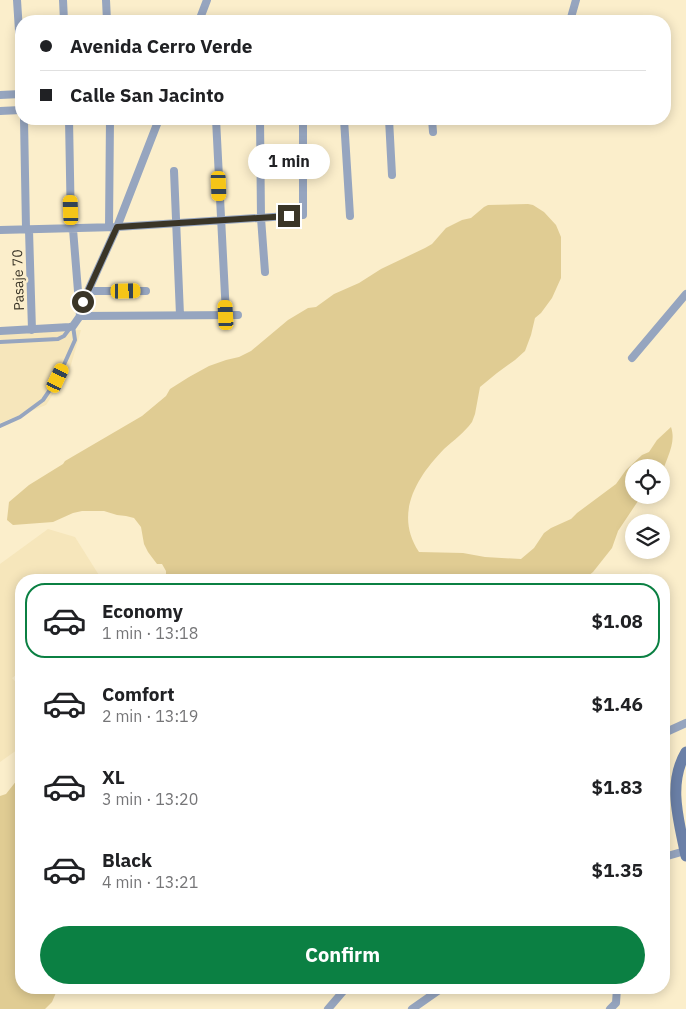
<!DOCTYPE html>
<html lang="en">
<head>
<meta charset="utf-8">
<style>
	:root { --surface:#fff; --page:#f6f6f6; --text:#202124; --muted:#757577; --line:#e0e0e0; --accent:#0b8043 }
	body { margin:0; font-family:"IBM Plex Sans",sans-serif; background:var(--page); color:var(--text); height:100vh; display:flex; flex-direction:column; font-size:19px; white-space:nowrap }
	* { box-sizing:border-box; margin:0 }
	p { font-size:16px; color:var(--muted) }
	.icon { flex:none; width:28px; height:28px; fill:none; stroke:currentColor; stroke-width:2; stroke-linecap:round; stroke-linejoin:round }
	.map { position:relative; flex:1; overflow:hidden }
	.side { position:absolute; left:15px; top:574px; width:655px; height:420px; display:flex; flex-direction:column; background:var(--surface); border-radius:20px; box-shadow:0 2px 12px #0003 }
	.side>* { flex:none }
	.top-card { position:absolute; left:15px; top:15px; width:656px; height:110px; border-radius:20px; box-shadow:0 2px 12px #0003; display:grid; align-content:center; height:110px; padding:0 25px; background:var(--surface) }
	.controls { position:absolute; left:625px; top:459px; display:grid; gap:10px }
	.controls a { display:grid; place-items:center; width:45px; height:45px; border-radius:50%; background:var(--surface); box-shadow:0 2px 12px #0003; font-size:25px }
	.end { position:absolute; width:22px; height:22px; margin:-11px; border:6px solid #3a3527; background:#fff; box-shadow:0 0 0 2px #fff }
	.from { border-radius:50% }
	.bubble { position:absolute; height:35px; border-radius:18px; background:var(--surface); box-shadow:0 2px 12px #0003; font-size:16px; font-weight:700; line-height:35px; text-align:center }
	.car { position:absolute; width:15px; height:30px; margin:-15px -8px; border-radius:6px; box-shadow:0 0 4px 1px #0007; background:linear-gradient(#f5c518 24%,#345 0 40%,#f5c518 0 76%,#345 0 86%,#f5c518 0) }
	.top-card b { display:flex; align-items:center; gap:18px; height:48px; font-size:19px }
	.top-card b+b { border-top:1px solid var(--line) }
	.top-card i { width:12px; height:12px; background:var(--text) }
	ul { padding:9px 0 0; list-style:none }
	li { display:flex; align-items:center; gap:15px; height:75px; margin:0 10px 8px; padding:0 15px; border:2px solid transparent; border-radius:20px }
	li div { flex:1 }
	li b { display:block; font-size:19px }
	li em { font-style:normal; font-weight:700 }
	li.on { border-color:var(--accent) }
	li>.icon { width:45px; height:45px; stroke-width:1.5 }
	.button { display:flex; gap:10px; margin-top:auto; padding:10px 25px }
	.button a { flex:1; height:58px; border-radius:30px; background:var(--accent); color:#fff; font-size:20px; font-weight:700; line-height:58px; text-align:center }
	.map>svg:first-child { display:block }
	.built { fill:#f6e6bb }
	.green { fill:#e0cc93 }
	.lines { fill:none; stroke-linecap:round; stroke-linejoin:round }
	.lane { stroke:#96a5bf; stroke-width:4 }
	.street { stroke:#96a5bf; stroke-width:8 }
	.secondary { stroke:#6b80a7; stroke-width:11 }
	.route { stroke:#3a3527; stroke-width:6 }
	.labels { text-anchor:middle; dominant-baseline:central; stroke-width:5; stroke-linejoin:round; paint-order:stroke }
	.street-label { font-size:14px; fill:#3a3527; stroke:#fbeecb }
</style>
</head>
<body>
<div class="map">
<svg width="686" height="1009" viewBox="0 0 686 1009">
	<rect width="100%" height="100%" fill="#fbeecb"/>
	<path class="built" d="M81,330L70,368L46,405L0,423V333Z
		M48,529L75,537L102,580H21V671L12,678L21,688V747L0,762V564Z"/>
	<path class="green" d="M528,204L533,205L544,212L556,225L561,237V278L552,298L541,313L535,318L531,335L525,351L515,360L497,373L480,387L475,414L472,422C464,433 454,440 444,449C416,478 394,514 419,552L463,553L485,557L521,559L534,548L544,533L551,528L571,519L577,513L616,484L626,470L642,455L649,452L657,440L671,427C677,444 665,460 661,477V468H634V495H648L638,501L618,531L612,548L593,572L583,580H166V571L162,564H157L148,552L144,544L141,527L134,518L126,516L117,515L104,511H82L73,513L53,522L13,525L7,520L9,502L29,485L63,464L65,461L142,416L166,396L170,389L189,377L209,366L226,360L239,357L251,351L288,320L308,308L316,307L334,294L359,283L381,269L425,248L432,244L446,228L462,220L471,218L484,207L488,205Z
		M21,775V988H58L52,1002L45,1009H0V796L6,794Z"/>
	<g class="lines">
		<path class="lane" d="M0,342L58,339L64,336L70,328
			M0,426L20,417L43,400L58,378L75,340L73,326"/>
		<path class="street" d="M17,0L21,62
			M63,0L64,21
			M106,0L107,21
			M199,21L207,0
			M570,21L576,0
			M0,95L21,94
			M0,111L21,110
			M24,119L26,229
			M69,119L71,229
			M216,119L226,315
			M260,119L261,218L265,272
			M344,119L350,216
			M389,119L392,175
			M432,119L433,132
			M174,171L180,315
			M109,227L110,119
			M73,229L80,316L238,315
			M0,230L117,227L303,215V119
			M29,230L32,330
			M88,291H146
			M0,331L70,327L73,326L80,316L83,302L117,227L159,119
			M632,358L686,294
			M664,733L686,723
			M664,857L685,851
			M328,1009L346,988
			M412,1009L442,988
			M610,1009L616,1003L617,988"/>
		<path class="secondary" d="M686,752C667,784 679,821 686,856"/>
	</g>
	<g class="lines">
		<path class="route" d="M83,302L117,227L289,216"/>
	</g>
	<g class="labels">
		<g class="street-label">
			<text transform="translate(18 280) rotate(-92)">Pasaje 70</text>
		</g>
	</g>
</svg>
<div class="controls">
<a><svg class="icon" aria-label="locate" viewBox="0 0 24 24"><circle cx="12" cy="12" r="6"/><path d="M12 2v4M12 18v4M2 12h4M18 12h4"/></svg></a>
<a><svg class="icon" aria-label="layers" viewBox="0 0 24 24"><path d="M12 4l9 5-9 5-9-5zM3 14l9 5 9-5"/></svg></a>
</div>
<i class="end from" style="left:83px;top:302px"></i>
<i class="end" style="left:289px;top:216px"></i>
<div class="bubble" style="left:248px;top:144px;width:82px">1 min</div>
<i class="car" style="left:219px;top:186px;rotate:178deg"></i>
<i class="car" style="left:71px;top:210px;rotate:358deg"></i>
<i class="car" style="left:126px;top:291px;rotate:89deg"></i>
<i class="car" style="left:226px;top:315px;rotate:357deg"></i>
<i class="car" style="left:58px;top:378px;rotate:25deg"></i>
<div class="top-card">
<b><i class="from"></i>Avenida Cerro Verde</b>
<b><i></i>Calle San Jacinto</b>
</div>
<section class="side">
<ul>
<li class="on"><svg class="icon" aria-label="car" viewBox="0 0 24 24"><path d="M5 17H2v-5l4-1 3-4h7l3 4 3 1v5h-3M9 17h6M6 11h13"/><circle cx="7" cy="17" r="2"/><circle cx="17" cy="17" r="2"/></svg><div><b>Economy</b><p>1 min · 13:18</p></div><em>$1.08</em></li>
<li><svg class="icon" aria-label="car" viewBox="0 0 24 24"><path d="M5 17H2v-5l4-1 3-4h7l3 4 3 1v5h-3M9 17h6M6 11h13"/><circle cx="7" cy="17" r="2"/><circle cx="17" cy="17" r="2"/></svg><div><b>Comfort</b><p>2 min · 13:19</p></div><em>$1.46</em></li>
<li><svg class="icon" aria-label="car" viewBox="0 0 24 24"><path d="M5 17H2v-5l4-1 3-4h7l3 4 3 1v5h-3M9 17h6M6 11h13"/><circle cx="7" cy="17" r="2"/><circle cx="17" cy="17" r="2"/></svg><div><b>XL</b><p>3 min · 13:20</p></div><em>$1.83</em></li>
<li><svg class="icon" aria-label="car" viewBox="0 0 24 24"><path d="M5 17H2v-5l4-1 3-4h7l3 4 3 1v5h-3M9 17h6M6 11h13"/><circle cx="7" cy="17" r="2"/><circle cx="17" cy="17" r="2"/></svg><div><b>Black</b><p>4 min · 13:21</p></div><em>$1.35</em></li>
</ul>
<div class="button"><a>Confirm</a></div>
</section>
</div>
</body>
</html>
